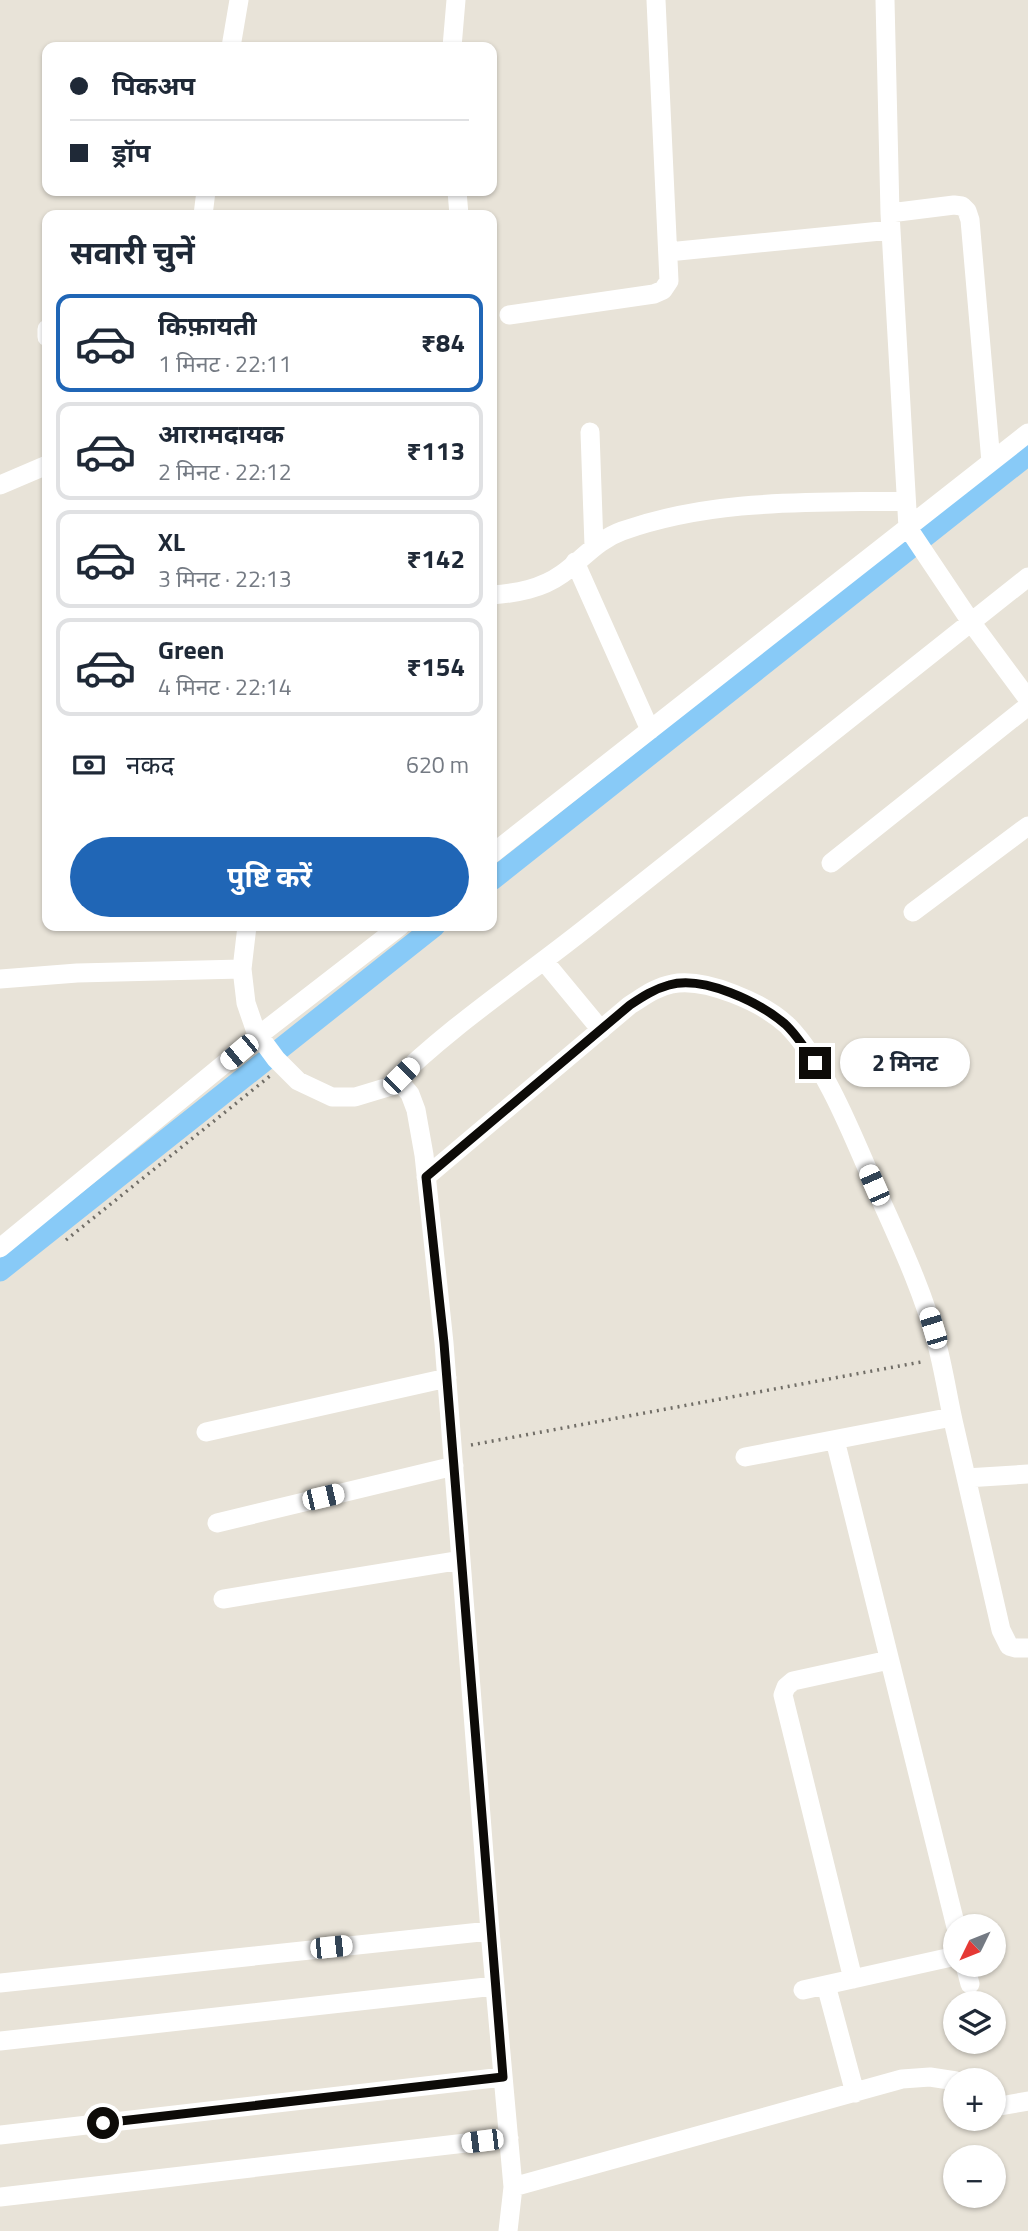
<!DOCTYPE html>
<html lang="hi">
<head>
<meta charset="utf-8">
<style>
	:root { --surface:#fff; --page:#f6f6f7; --text:#1f2937; --muted:#747a83; --line:#e0e1e3; --accent:#2066b6 }
	body { margin:0; font-family:"Titillium Web","Noto Sans Devanagari",sans-serif; background:var(--page); color:var(--text); height:100vh; display:flex; flex-direction:column; font-size:26px; white-space:nowrap }
	* { box-sizing:border-box; margin:0 }
	p { font-size:23px; color:var(--muted) }
	.icon { flex:none; width:38px; height:38px; fill:none; stroke:currentColor; stroke-width:2; stroke-linecap:round; stroke-linejoin:round }
	.map { position:relative; flex:1; overflow:hidden }
	.side { position:absolute; left:42px; top:210px; width:455px; height:721px; display:flex; flex-direction:column; background:var(--surface); border-radius:14px; box-shadow:0 2px 5px #0004 }
	.side>* { flex:none }
	.guide { position:absolute; left:42px; top:42px; width:455px; height:154px; border-radius:14px; box-shadow:0 2px 5px #0004; display:grid; align-content:center; height:154px; padding:0 28px; background:var(--surface) }
	.needle { width:46px; rotate:227deg }
	.fabs { position:absolute; left:943px; top:1914px; display:grid; gap:14px }
	.fabs a { display:grid; place-items:center; width:63px; height:63px; border-radius:50%; background:var(--surface); box-shadow:0 2px 5px #0004; font-size:35px }
	.end { position:absolute; width:32px; height:32px; margin:-16px; border:9px solid #0d0b08; background:#fff; box-shadow:0 0 0 4px #fff }
	.from { border-radius:50% }
	.bubble { position:absolute; height:49px; border-radius:24px; background:var(--surface); box-shadow:0 2px 5px #0004; font-size:23px; font-weight:700; line-height:49px; text-align:center }
	.car { position:absolute; width:21px; height:42px; margin:-21px -10px; border-radius:9px; box-shadow:0 0 5px 2px #0007; background:linear-gradient(#fff 24%,#345 0 40%,#fff 0 76%,#345 0 86%,#fff 0) }
	.guide b { display:flex; align-items:center; gap:24px; height:66px; font-size:26px }
	.guide b+b { border-top:2px solid var(--line) }
	.guide i { width:18px; height:18px; background:var(--text) }
	ul { padding:0; list-style:none }
	li { display:flex; align-items:center; gap:21px; height:98px; margin:0 14px 10px; padding:0 14px; border:4px solid var(--line); border-radius:14px }
	li div { flex:1 }
	li b { display:block; font-size:26px }
	li em { font-style:normal; font-weight:700 }
	li.selected { border-color:var(--accent) }
	li>.icon { width:63px; height:63px; stroke-width:1.5 }
	h2 { padding:0 28px; font-size:32px; line-height:84px }
	.pay { display:flex; align-items:center; gap:18px; height:77px; padding:0 28px; font-size:26px }
	.pay p { margin-inline-start:auto }
	.action { display:flex; gap:14px; margin-top:auto; padding:14px 28px }
	.action a { flex:1; height:80px; border-radius:42px; background:var(--accent); color:#fff; font-size:28px; font-weight:700; line-height:80px; text-align:center }
	.map>svg:first-child { display:block }
	.lines { fill:none; stroke-linecap:round; stroke-linejoin:round }
	.canal { stroke:#88caf7; stroke-width:21 }
	.path { stroke:#716e67; stroke-width:3.5; stroke-dasharray:2 5; stroke-linecap:butt }
	.minor { stroke:#fff; stroke-width:19 }
	.route { stroke:#0d0b08; stroke-width:9 }
</style>
</head>
<body>
<div class="map">
<svg width="1028" height="2231" viewBox="0 0 1028 2231">
	<rect width="100%" height="100%" fill="#e8e3d8"/>
	<g class="lines">
		<path class="canal" d="M492,880L1028,455
			M0,1271L435,926"/>
		<path class="path" d="M66,1240L270,1076
			M471,1445L921,1362"/>
		<path class="minor" d="M885,0L890,213L908,528L971,622L1028,699
			M231,47L239,0
			M452,47L456,0
			M457,191L459,215
			M890,213L954,205L962,206L967,211L970,220L991,462
			M203,215L206,191
			M668,252L891,230
			M509,315L654,294L663,290L669,281L656,0
			M47,329V337
			M590,432L594,546
			M0,485L47,465
			M575,562L650,730
			M492,595C517,593 541,589 562,574C583,559 597,540 622,531C716,498 809,503 906,501
			M492,854L1028,433
			M831,863L1028,706
			M913,912L1028,826
			M247,926L242,969L246,1003L256,1032L276,1059L298,1081L332,1097H355L398,1084L405,1088L410,1094L416,1110L424,1155L444,1343L490,1931L513,2187L508,2231
			M544,961L601,1030
			M0,979L77,973L242,969
			M390,1086C452,1024 528,975 596,920C740,805 884,690 1028,577
			M426,1177L630,1005C643,997 656,987 672,984C705,977 764,1003 788,1026C826,1065 854,1139 876,1189C898,1239 922,1288 936,1341C944,1369 948,1400 955,1429C970,1496 986,1563 1001,1630L1009,1646L1016,1648H1028
			M0,1248L258,1036L400,926
			M206,1432L447,1378
			M835,1440L956,1927
			M745,1457L952,1417
			M966,1478L1028,1474
			M217,1523L454,1466
			M223,1599L461,1560
			M965,1965L970,1984
			M853,1979L783,1695L786,1687L793,1681L889,1660
			M0,1983L490,1931
			M826,1985L855,2093
			M803,1990L956,1956
			M0,2041L495,1986
			M994,2104L1000,2106L1028,2101
			M0,2135L503,2077
			M513,2187L902,2079L930,2077L956,2081
			M0,2197L509,2138"/>
	</g>
	<g class="lines">
		<path class="route" d="M103,2123L503,2077L444,1343L426,1177L630,1005C642,997 654,989 669,985C703,975 759,1002 785,1024C797,1035 806,1050 815,1063"/>
	</g>
</svg>
<div class="fabs">
<a><svg class="needle" viewBox="-14 -14 28 28"><path d="M0-13l5 13h-10z" fill="#e53935"/><path d="M0 13l5-13h-10z" fill="#747a83"/></svg></a>
<a><svg class="icon" aria-label="layers" viewBox="0 0 24 24"><path d="M12 4l9 5-9 5-9-5zM3 14l9 5 9-5"/></svg></a>
<a>+</a>
<a>−</a>
</div>
<i class="end from" style="left:103px;top:2123px"></i>
<i class="end" style="left:815px;top:1063px"></i>
<div class="bubble" style="left:840px;top:1038px;width:130px">2 मिनट</div>
<i class="car" style="left:239px;top:1052px;rotate:230deg"></i>
<i class="car" style="left:401px;top:1076px;rotate:45deg"></i>
<i class="car" style="left:874px;top:1185px;rotate:336deg"></i>
<i class="car" style="left:933px;top:1328px;rotate:343deg"></i>
<i class="car" style="left:323px;top:1497px;rotate:77deg"></i>
<i class="car" style="left:331px;top:1947px;rotate:84deg"></i>
<i class="car" style="left:482px;top:2141px;rotate:263deg"></i>
<div class="guide">
<b><i class="from"></i>पिकअप</b>
<b><i></i>ड्रॉप</b>
</div>
<section class="side">
<h2>सवारी चुनें</h2>
<ul>
<li class="selected"><svg class="icon" aria-label="car" viewBox="0 0 24 24"><path d="M5 17H2v-5l4-1 3-4h7l3 4 3 1v5h-3M9 17h6M6 11h13"/><circle cx="7" cy="17" r="2"/><circle cx="17" cy="17" r="2"/></svg><div><b>किफ़ायती</b><p>1 मिनट · 22:11</p></div><em>₹84</em></li>
<li><svg class="icon" aria-label="car" viewBox="0 0 24 24"><path d="M5 17H2v-5l4-1 3-4h7l3 4 3 1v5h-3M9 17h6M6 11h13"/><circle cx="7" cy="17" r="2"/><circle cx="17" cy="17" r="2"/></svg><div><b>आरामदायक</b><p>2 मिनट · 22:12</p></div><em>₹113</em></li>
<li><svg class="icon" aria-label="car" viewBox="0 0 24 24"><path d="M5 17H2v-5l4-1 3-4h7l3 4 3 1v5h-3M9 17h6M6 11h13"/><circle cx="7" cy="17" r="2"/><circle cx="17" cy="17" r="2"/></svg><div><b>XL</b><p>3 मिनट · 22:13</p></div><em>₹142</em></li>
<li><svg class="icon" aria-label="car" viewBox="0 0 24 24"><path d="M5 17H2v-5l4-1 3-4h7l3 4 3 1v5h-3M9 17h6M6 11h13"/><circle cx="7" cy="17" r="2"/><circle cx="17" cy="17" r="2"/></svg><div><b>Green</b><p>4 मिनट · 22:14</p></div><em>₹154</em></li>
</ul>
<div class="pay"><svg class="icon" aria-label="cash" viewBox="0 0 24 24"><path d="M3 7h18v10H3z"/><circle cx="12" cy="12" r="2"/></svg>नकद<p>620 m</p></div>
<div class="action"><a>पुष्टि करें</a></div>
</section>
</div>
</body>
</html>
